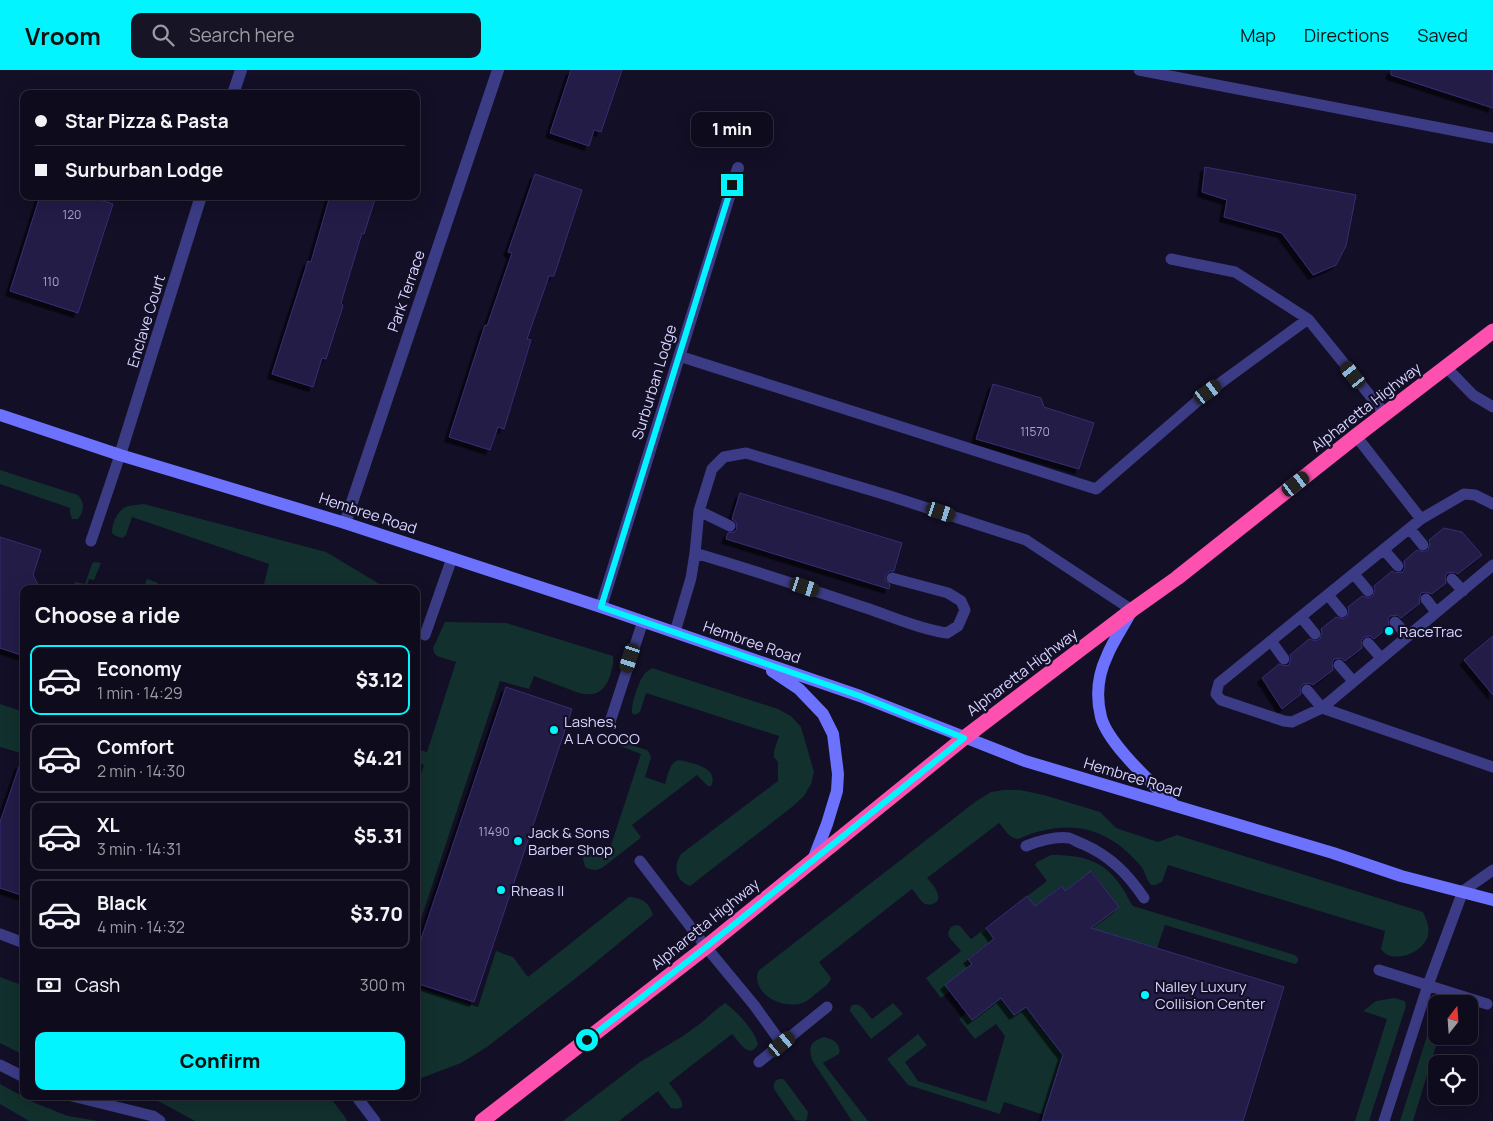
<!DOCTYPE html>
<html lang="en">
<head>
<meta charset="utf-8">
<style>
	:root { --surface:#0e0b1c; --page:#171425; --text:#f1f3f6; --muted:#9b9ba3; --line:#2e2b3b; --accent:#02f4fe }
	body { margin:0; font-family:Manrope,sans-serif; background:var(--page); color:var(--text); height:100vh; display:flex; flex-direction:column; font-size:19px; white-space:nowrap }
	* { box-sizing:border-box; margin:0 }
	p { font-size:16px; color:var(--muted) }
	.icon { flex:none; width:28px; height:28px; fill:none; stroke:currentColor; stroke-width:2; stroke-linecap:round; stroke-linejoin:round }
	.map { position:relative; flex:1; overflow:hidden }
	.side { position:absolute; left:20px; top:515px; width:400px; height:515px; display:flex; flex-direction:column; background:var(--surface); border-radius:10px; box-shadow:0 5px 20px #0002,0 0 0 1px var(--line) }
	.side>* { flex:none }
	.guide { position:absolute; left:20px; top:20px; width:400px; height:110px; border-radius:10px; box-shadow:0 5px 20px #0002,0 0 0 1px var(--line); display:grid; align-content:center; height:110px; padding:0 15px; background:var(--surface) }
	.needle { width:32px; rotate:17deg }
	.tools { position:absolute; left:1428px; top:925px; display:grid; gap:10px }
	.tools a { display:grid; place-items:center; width:50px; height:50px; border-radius:10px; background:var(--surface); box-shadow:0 5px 20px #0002,0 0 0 1px var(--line); font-size:25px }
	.end { position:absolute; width:22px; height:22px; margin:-11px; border:6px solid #02f4fe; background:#111; box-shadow:0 0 0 2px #111 }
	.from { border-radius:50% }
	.bubble { position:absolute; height:35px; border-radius:10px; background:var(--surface); box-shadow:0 5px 20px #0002,0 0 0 1px var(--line); font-size:16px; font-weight:800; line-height:35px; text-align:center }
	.car { position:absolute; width:15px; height:30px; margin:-15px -8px; border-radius:6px; box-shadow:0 0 4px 1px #0007; background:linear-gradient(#222 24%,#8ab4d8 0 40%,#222 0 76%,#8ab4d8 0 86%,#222 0) }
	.guide b { display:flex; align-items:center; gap:18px; height:48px; font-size:19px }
	.guide b+b { border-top:1px solid var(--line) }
	.guide i { width:12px; height:12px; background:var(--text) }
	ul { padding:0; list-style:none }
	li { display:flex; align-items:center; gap:15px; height:70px; margin:0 10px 8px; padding:0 5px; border:2px solid var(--line); border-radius:10px }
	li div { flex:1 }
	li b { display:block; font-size:19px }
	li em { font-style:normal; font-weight:800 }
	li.active { border-color:var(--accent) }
	li>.icon { width:45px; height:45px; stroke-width:1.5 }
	h2 { padding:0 15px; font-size:22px; line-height:60px }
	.pay { display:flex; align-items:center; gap:12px; height:55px; padding:0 15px; font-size:19px }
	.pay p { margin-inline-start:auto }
	.button { display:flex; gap:10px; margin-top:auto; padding:10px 15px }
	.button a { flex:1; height:58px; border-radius:10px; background:var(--accent); color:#111; font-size:20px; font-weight:800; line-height:58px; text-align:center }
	header { display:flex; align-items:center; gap:30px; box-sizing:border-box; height:70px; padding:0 25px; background:var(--accent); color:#111 }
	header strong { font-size:24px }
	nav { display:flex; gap:28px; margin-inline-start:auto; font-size:18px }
	.search { width:350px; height:45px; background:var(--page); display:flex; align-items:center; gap:12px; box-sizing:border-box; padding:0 18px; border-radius:10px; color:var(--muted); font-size:19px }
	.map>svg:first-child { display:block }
	.green { fill:#12302d }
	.building { fill:#221b47; stroke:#372e73; filter:url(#shadow) }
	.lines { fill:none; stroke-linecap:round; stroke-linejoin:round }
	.lane { stroke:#3b3c85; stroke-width:11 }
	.street { stroke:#3b3c85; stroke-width:12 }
	.secondary { stroke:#6d72fe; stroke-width:12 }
	.highway { stroke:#fe51af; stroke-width:15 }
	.route { stroke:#02f4fe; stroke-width:6 }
	.poi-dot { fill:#02f4fe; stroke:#120f26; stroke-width:2 }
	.labels { text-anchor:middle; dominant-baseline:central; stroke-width:4.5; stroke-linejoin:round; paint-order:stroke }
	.number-label { font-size:12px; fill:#aaa6d1 }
	.street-label { font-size:15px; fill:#d7d5ff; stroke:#120f26 }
	.poi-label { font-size:15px; fill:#d7d5ff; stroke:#120f26; text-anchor:start }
</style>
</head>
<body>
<header>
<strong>Vroom</strong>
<div class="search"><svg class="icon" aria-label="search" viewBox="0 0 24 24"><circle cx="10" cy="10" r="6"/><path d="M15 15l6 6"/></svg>Search here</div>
<nav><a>Map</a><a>Directions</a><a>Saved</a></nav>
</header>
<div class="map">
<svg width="1493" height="1051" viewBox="0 0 1493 1051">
	<defs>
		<filter id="shadow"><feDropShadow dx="-4.5" dy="4.5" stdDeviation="0" flood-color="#0009"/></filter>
	</defs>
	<rect width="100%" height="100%" fill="#120f26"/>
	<path class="green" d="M0,400L78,425C85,432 84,442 78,449H72L70,443V438L0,414Z
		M144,434L326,482L388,519H270L264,514L269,494L132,447L126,465L122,468L116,466L112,463C112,453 117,440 128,436C132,435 139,435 144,434Z
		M94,492L101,493L94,510L89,509L86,519H72L75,512L85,514L92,494Z
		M147,509L158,513V519H143Z
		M445,552L506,553L613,586C614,593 612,598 610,606C604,622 596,627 579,623L534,606L529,619L500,611L416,864V788L418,782L416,779V718L424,695L416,692V679L427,682L456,592L437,586L434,583L433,578Z
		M652,598L778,639L791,646L801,657L814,702L811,714L804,726L792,737L690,816C675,810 673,797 681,784L778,711V692L774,687V681L779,666L646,623L640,642L635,645L632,643C631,634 639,610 645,603C647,601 650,600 652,598Z
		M0,634L24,642V684L0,677Z
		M621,672L647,680L650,684L651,688L645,707L665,714C668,706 669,692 679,690C691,693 720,697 711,716H708L697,705L632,755L641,767L638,770L602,798C596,801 593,800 586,798C583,792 579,778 591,779C597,779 603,783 608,784L641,684L620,676L619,674Z
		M1004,720H1020L1044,725L1100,742L1116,758L1158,772L1177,765L1423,842C1426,849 1430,856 1428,865C1425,882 1392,896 1381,879L1385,861L1168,795L1162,812L1155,815H1151C1146,809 1145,801 1140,795C1106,755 1065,748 1018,769C1009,769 1005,759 999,753L927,808C932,813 946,829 933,834C930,835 929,835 925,834C920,831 916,823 912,819L819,892L831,908C829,915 823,918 818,922C814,925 809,930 805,932C785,941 751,925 758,901L975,732L991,722Z
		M1051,785C1083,785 1105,790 1123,819C1127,824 1128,830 1133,836L1295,885L1298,888V892L1295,894L1165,855L1157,878L1090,858L1119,837L1092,801L1065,821L1061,816L1035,836L1027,826L1047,811L1035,795L1037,792Z
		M629,827C642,828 649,832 653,845L585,901L487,977L461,993L416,1010V917L478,937L496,881L513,887L528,907Z
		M956,855L960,856L971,869L986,858L994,869L968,888L972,894L946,914L950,921L941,928L926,908L961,881L949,867L948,863L951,857Z
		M0,907L24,916V985L0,973Z
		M1007,924L1008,926L1003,931L1014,945L1026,937L1063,985L1044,1045L1004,1032L1000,1044L908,1015L887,989L918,964L927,975L905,992L918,1011L986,1032L1005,966L996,954L975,969L959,949L967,943L973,950Z
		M1394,928L1405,931L1406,936L1369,1051H1355L1387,949L1363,941L1376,931Z
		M725,933C737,941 755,961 758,974C749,991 739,971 732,964L669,1013C673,1019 696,1043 671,1038L658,1021L619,1051H563L640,992L683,966L701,953L717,939Z
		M893,933L903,944L871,969L850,941L851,936C861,930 866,943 872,949Z
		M1436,944V966H1439L1413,1051H1400L1432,950Z
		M824,967C832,969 842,973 839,984L823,993L868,1051H852L812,990C809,977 809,972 824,967Z
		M779,1009H783L786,1012L808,1042L807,1049L805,1051L795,1050L774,1019C773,1014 774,1011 779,1009Z
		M0,1014L35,1033L68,1046L98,1051H29L0,1034Z
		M143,1026H329L345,1047L347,1051H195L160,1032Z"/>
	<path class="building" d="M571,0H622L601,62L594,60L589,76L550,63Z
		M1391,0H1493V38L1391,5Z
		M1205,97L1356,125L1346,176L1336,195L1313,205L1282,163L1224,147L1227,130L1202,122Z
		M535,104L582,120L554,206H549L527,269L531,270L504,359L498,357L490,380L449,367L485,255L487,256L512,183L508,182Z
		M40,126H87L113,134L78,243L10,221Z
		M330,126H376L364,164L362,163L341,233L343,236L326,289L322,288L313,317L272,304L308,191L311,192Z
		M993,314L1041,328L1044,337L1094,353L1079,399L976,369Z
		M740,423L902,473L894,501H890L885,506V510L890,515L889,519L726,469L728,463L734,462L737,459L736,452L732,449Z
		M1444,458L1462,462L1482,485L1458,504L1454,502L1447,503L1445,507L1446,513L1432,524L1426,522L1421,523L1419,530L1420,533L1401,548L1397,545L1390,546L1388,550L1389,557L1374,569L1370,566L1364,567L1361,571L1362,578L1345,591L1341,588L1334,589L1332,593L1333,600L1313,615L1309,613L1303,614L1300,618L1301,624L1282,639L1262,608L1279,594L1284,596L1289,595L1291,589L1290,585L1309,569L1316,571L1320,569L1322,563L1321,559L1336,547L1343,549L1347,547L1349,541L1348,537L1362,526L1369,528L1373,526L1375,520L1374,516L1392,501L1396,503L1403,502L1405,498L1404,491L1417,480L1424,482L1428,480L1430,474L1429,470Z
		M0,467L41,480L33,505L40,519H24V586L0,578Z
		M1493,566V625L1464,590Z
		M506,617L572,639L474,932L416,913V884Z
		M20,694L24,695V826L0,818V752Z
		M1091,801L1119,837L1091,858L1284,917L1243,1051H1042L1063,985L1026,937L1014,945L1001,928L972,950L945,915L972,894L968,889L994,869L986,858L1027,826L1035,836L1062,816L1065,821Z"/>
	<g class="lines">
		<path class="lane" d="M1139,0L1493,68
			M1171,189L1235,202L1308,249
			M679,286L1096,419L1208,322L1308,249L1385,344
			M1446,297L1473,325L1493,337
			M1356,366L1421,449
			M1493,434L1475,425L1464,424L1421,449L1219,613L1216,624L1221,630L1284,651L1292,652L1322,638L1493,495
			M699,441L730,456
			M1410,459L1423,475
			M91,471L120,385
			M1384,480L1398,496
			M695,483C752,500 807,518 863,537C891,546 919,559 947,563L958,556L965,540L961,531L948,523L892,508
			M1354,504L1368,521
			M1452,509L1463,521
			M1328,525L1342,542
			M1426,529L1436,542
			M1301,547L1315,564
			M1395,552L1408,566
			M675,562L691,508L695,483L699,441L712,399L724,387L746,383L890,426L1026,470L1132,540
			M425,565L452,488
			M1271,571L1284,589
			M1368,573L1381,588
			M1339,595L1353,611
			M1307,620L1322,638L1493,697
			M610,652L643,551
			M1026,776C1039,771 1054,766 1069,768C1073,769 1079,773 1083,774C1110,786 1128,804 1144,828
			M640,791L706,877L754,935L782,974
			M0,864L24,873
			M1379,900L1487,934
			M759,992L827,937
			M0,995L24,1007
			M72,1026L153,1046L160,1051
			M356,1026L375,1051
			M1384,1051L1428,915L1463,821L1493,800"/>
		<path class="street" d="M233,24L241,0
			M120,385L201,126
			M345,453L498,0
			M601,537L738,98"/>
		<path class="secondary" d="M0,345L120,385L345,453L601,537L860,626L1025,691L1333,783L1401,806L1493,830
			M1131,542C1123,557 1113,571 1107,586C1098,605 1096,627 1101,647C1108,674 1153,714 1174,735
			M772,601L799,619L823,644L833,664L838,704L837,721L827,754L813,790"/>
		<path class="highway" d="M482,1051L706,877L964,668L1132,540L1177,508L1356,366L1493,261"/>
	</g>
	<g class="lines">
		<path class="route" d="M587,970L706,877L964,668L860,626L601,537L732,115"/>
	</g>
	<g class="poi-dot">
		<circle cx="1389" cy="561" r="5"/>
		<circle cx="554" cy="660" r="5"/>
		<circle cx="518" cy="771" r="5"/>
		<circle cx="501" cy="820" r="5"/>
		<circle cx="1145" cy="925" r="5"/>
	</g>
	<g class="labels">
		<g class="number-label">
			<text x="72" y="144">120</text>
			<text x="51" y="211">110</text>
			<text x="1035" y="361">11570</text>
			<text x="494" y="761">11490</text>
		</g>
		<g class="street-label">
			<text transform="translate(406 221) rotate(-71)">Park Terrace</text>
			<text transform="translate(146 251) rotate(-73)">Enclave Court</text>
			<text transform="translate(654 312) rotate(-73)">Surburban Lodge</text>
			<text transform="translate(1366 337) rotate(-38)">Alpharetta Highway</text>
			<text transform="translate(368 443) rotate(18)">Hembree Road</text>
			<text transform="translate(752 572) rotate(19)">Hembree Road</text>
			<text transform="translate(1022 602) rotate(-37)">Alpharetta Highway</text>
			<text transform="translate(1133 707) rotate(17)">Hembree Road</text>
			<text transform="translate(705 854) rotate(-39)">Alpharetta Highway</text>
		</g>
		<g class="poi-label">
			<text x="1399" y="561">RaceTrac</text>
			<text x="564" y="651">Lashes,<tspan x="564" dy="17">A LA COCO</tspan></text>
			<text x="528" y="762">Jack &amp; Sons<tspan x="528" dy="17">Barber Shop</tspan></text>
			<text x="511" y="820">Rheas II</text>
			<text x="1155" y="916">Nalley Luxury<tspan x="1155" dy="17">Collision Center</tspan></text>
		</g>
	</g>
</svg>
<div class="tools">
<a><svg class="needle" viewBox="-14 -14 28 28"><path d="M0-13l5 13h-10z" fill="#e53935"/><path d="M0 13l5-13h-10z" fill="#9b9ba3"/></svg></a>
<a><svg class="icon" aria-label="locate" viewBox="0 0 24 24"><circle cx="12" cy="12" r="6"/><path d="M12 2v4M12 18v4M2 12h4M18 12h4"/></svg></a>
</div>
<i class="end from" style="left:587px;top:970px"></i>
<i class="end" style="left:732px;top:115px"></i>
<div class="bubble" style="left:691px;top:42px;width:82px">1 min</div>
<i class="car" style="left:1353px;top:305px;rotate:322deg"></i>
<i class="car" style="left:1208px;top:322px;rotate:54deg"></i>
<i class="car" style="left:1296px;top:414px;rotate:52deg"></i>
<i class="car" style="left:941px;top:442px;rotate:108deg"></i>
<i class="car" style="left:805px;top:517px;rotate:108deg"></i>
<i class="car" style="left:630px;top:588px;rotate:198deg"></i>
<i class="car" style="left:782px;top:974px;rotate:50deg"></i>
<div class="guide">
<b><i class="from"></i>Star Pizza &amp; Pasta</b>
<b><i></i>Surburban Lodge</b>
</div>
<section class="side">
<h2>Choose a ride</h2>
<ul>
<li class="active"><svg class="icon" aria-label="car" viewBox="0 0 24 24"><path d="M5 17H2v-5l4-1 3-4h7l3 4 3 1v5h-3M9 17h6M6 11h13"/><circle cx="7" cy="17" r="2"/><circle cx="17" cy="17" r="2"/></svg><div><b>Economy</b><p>1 min · 14:29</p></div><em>$3.12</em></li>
<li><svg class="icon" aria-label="car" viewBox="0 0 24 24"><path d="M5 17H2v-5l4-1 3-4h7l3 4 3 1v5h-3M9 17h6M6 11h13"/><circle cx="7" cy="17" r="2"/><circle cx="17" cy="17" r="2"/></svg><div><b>Comfort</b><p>2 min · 14:30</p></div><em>$4.21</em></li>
<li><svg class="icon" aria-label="car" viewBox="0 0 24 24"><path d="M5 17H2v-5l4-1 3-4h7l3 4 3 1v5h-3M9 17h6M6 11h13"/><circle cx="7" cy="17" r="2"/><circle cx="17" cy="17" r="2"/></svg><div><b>XL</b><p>3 min · 14:31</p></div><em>$5.31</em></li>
<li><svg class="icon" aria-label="car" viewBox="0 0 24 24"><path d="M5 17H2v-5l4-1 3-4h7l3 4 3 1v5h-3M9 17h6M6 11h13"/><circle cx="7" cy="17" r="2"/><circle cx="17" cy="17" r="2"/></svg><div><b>Black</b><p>4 min · 14:32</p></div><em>$3.70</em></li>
</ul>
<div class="pay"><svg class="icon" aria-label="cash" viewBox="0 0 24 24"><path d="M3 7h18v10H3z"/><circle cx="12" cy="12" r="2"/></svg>Cash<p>300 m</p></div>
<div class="button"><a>Confirm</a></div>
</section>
</div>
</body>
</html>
